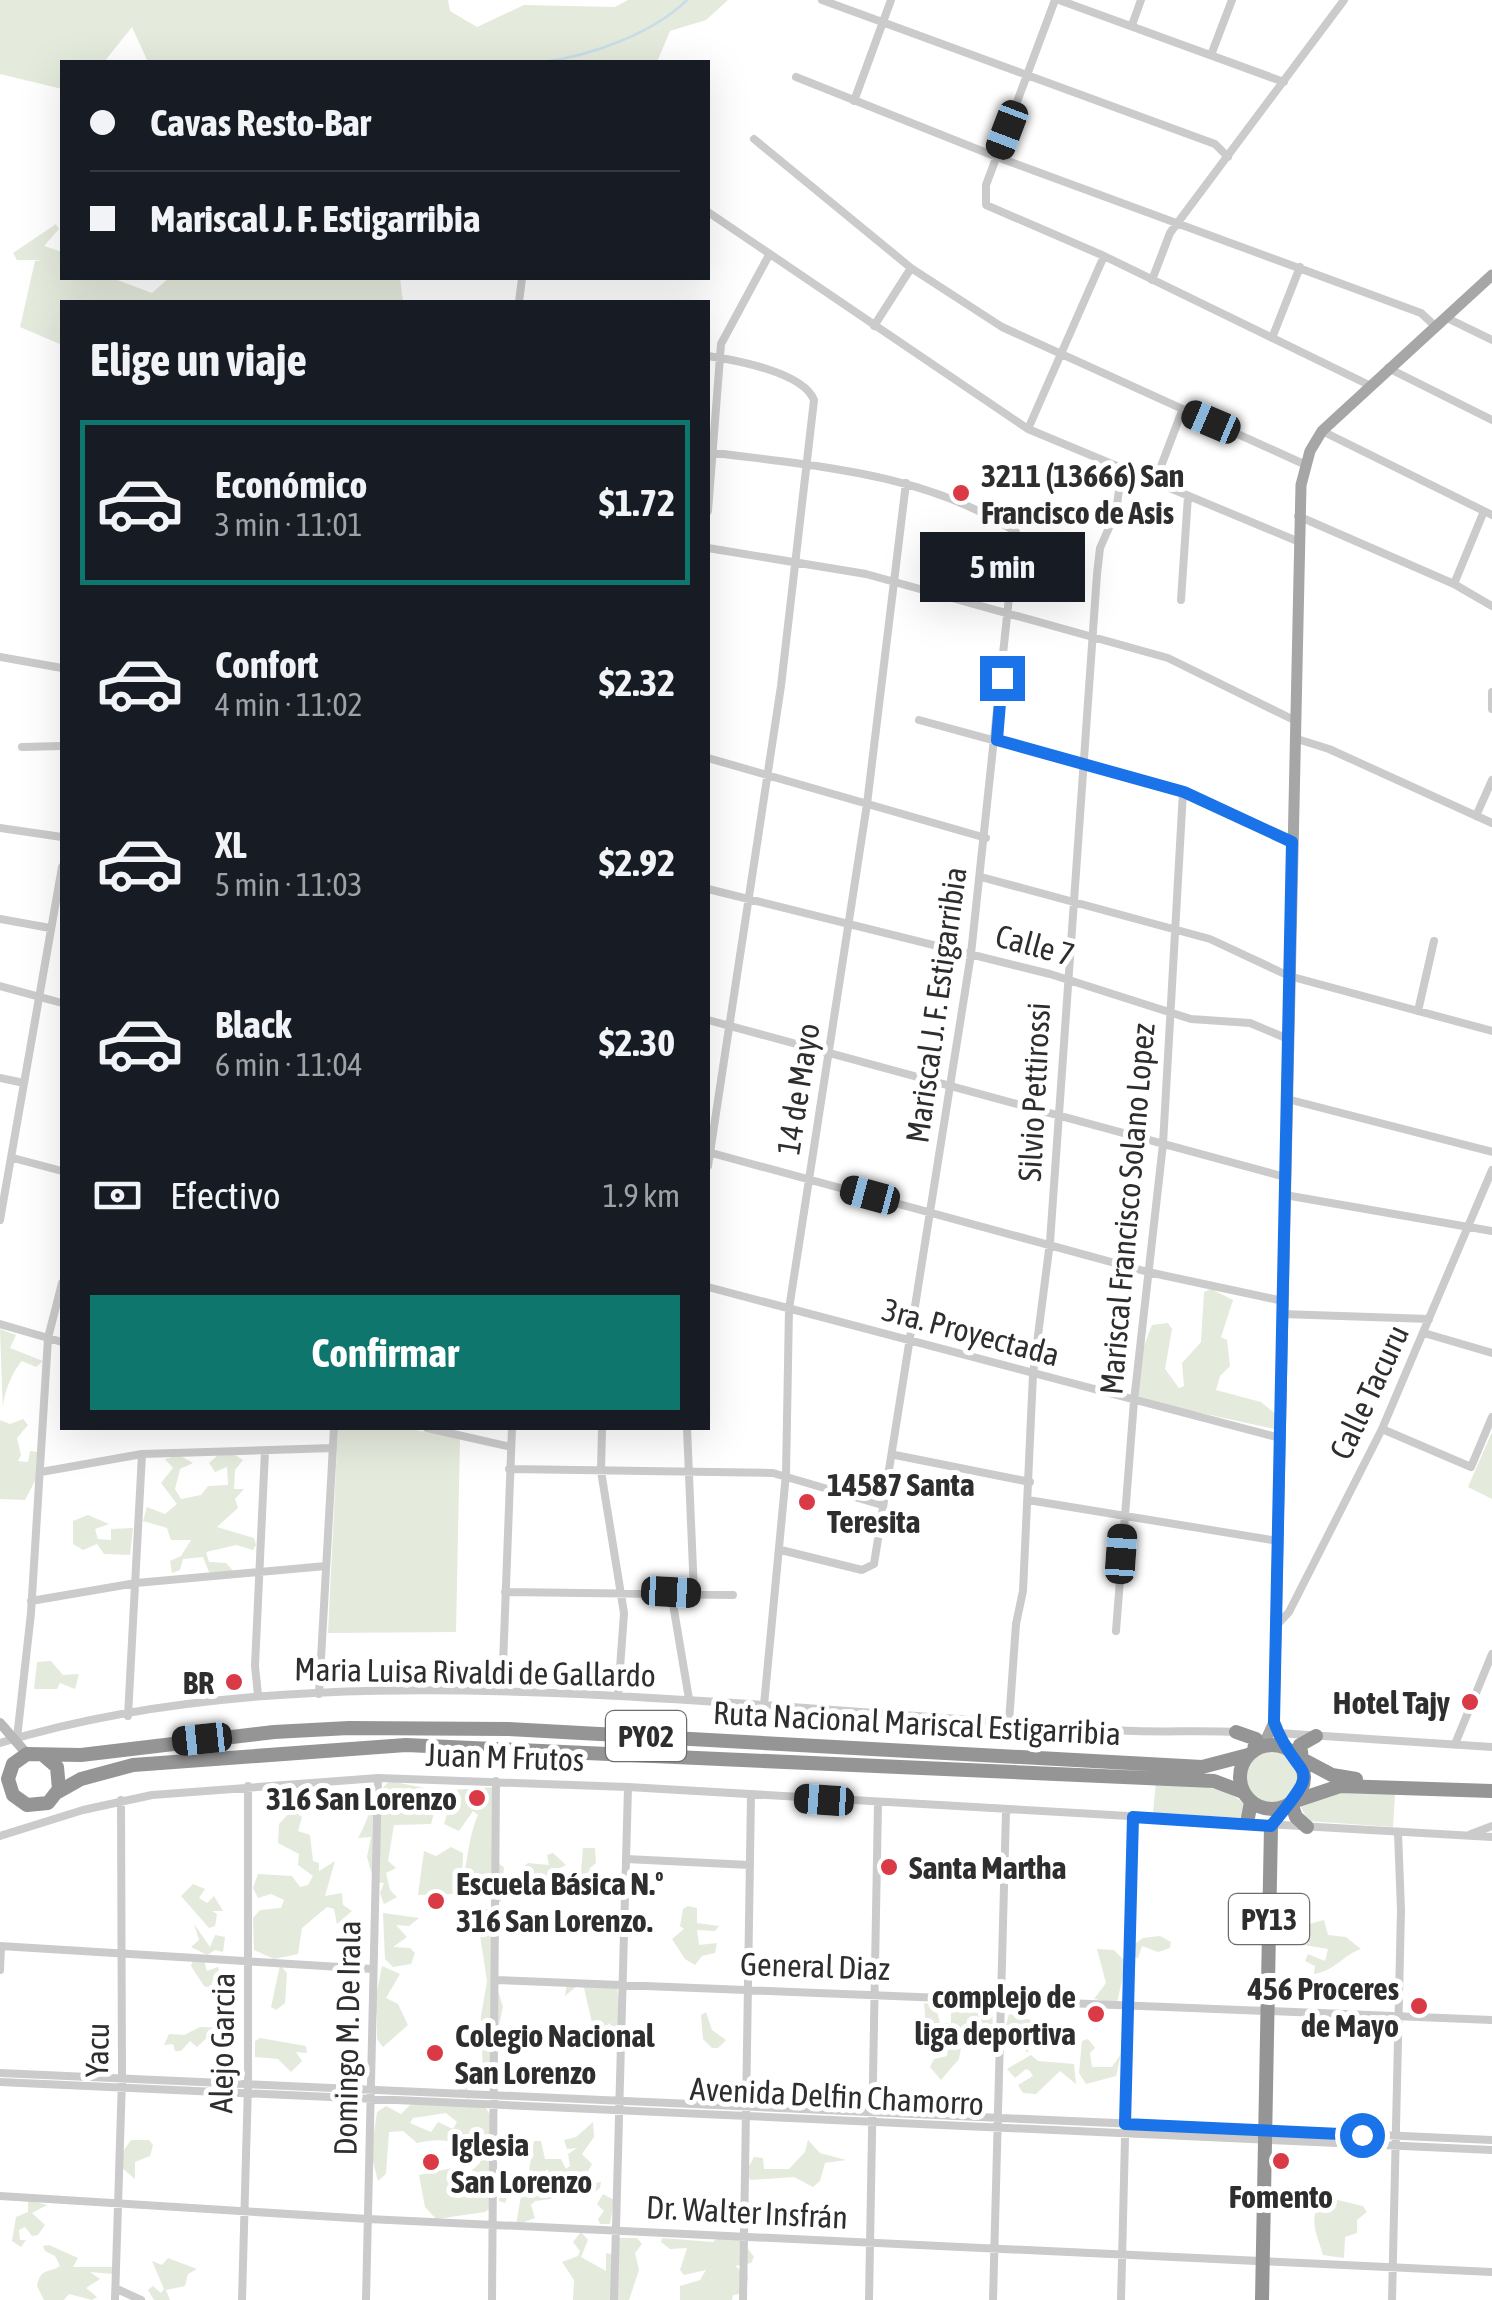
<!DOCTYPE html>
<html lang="es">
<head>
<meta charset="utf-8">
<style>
	:root { --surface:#171b24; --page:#242831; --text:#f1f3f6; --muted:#9ea1a6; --line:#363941; --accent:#0f766e }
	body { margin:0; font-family:"Asap Condensed",sans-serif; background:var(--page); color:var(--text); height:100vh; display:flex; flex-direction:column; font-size:38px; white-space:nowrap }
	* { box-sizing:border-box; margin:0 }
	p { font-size:32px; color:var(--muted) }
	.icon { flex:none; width:55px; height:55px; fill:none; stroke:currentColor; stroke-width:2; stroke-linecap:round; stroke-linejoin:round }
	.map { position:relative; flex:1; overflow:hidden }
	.sheet { position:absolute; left:60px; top:300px; width:650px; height:1130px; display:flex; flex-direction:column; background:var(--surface); border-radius:0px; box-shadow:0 10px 40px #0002 }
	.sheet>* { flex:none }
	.guide { position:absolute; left:60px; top:60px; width:650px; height:220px; border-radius:0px; box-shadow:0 10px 40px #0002; display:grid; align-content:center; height:220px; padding:0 30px; background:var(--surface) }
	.end { position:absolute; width:45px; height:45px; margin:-22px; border:12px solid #1a73e8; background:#fff; box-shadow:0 0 0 5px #fff }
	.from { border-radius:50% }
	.bubble { position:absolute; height:70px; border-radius:0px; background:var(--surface); box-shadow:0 10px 40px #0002; font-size:32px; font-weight:700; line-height:70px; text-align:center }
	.car { position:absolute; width:30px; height:60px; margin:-30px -15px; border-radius:12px; box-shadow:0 0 8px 2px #0007; background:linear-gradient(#222 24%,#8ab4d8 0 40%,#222 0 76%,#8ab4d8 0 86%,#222 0) }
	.guide b { display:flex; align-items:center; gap:35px; height:95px; font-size:38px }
	.guide b+b { border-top:2px solid var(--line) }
	.guide i { width:25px; height:25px; background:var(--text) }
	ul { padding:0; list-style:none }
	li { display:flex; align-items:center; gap:30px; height:165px; margin:0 20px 15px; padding:0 10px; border:5px solid transparent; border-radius:0px }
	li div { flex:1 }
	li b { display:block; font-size:38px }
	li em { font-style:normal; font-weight:700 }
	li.selected { border-color:var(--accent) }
	li>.icon { width:90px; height:90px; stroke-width:1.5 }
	h2 { padding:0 30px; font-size:45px; line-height:120px }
	.pay { display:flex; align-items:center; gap:25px; height:110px; padding:0 30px; font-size:38px }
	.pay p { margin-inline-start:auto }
	.cta { display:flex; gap:20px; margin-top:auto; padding:20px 30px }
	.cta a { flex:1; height:115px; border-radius:0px; background:var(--accent); color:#fff; font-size:40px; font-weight:700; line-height:115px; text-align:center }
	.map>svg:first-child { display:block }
	.green { fill:#e4eadc; fill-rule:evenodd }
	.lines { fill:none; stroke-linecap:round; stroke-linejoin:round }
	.stream { stroke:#c9dde9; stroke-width:2.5 }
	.street { stroke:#cbcbcb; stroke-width:8 }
	.secondary { stroke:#b8b8b8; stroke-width:10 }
	.primary { stroke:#a6a6a6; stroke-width:11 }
	.highway { stroke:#959595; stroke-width:14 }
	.route { stroke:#1a73e8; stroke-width:12 }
	.poi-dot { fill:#da3a46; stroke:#fff; stroke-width:4 }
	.labels { text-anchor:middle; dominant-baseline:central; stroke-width:10; stroke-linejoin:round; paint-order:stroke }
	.shield { fill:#fff; stroke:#6d6d6d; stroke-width:2.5 }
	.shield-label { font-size:30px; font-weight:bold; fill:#2e2e2e }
	.poi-label { font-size:32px; font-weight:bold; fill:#2e2e2e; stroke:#fff; text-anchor:start }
	.street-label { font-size:32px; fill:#2e2e2e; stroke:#fff }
</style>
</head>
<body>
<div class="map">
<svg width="1492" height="2300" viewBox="0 0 1492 2300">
	<rect width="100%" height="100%" fill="#fff"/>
	<path class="green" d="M0,0H448L450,11L477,27L524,5L615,7L628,0H728L706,20L670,31L657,62H148L132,27L104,62H62V89L0,74Z
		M56,224L59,229L44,246L62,252V278H112L152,293L169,278H400L403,302H62V345L20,327L35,261L42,260H17L13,253Z
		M1211,1289L1233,1300L1221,1337L1227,1340L1230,1366L1220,1376L1216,1390L1261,1402L1277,1415L1274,1429L1137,1399L1142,1351L1152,1325L1168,1323L1172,1329L1165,1369L1179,1388L1184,1386L1182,1363L1201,1342L1204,1292Z
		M0,1329L16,1335L10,1348L43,1361L36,1367L22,1361C10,1374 1,1402 3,1415Z
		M23,1419L28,1425L17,1438L21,1455L18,1461L28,1462L30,1451L37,1452L36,1479L25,1500L0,1499V1420L10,1424Z
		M338,1428H404L460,1438L456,1632L328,1633Z
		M1492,1432V1499L1468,1487Z
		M232,1453L243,1460L235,1470L234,1489H244L235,1499L238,1508L217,1527L254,1538L256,1545L253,1550L236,1545L206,1552L209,1562L226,1563L234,1572H209L203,1557L183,1559L180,1570L172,1573L170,1561L181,1556L191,1540H171L167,1528L143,1521L147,1507L165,1514L177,1504L161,1483L173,1468L165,1459L179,1455L193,1463L180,1469L175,1489L181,1499L201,1495L208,1486L228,1485L227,1467L215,1472L209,1463L218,1455Z
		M88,1515L109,1524L95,1529L98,1539L111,1540V1529L133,1528L130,1555L104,1554L97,1544L83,1550L73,1544V1521Z
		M51,1661L63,1675L79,1674L75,1689L60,1683L57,1689H34L37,1662Z
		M1245 1777a27 27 0 1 1 54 0a27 27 0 1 1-54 0Z
		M390,1781L439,1791L496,1787V1862L504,1867L501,1902L458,1894C468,1870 467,1839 478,1815L473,1811L459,1831L444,1824L448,1811L434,1813L431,1824L394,1825L388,1861L396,1868L386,1873L390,1890L397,1897L384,1904L380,1893L384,1883L374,1882L367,1857L371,1837L358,1838C369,1820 372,1795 390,1781Z
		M1156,1781C1186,1784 1220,1784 1244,1803L1245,1818L1153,1813Z
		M1337,1792L1395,1794L1393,1827L1308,1821L1300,1805Z
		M292,1810L302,1817L298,1831L310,1835L313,1861L319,1863V1871L335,1861L325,1896L342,1893L343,1905L352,1911L337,1924L334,1909L327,1907L302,1928L298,1954L274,1959L254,1950L253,1918L260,1910L281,1908L284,1900L271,1894L258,1898L253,1888L258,1874L292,1876L300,1887L308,1885L313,1876L298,1865L299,1854L278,1843L279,1824Z
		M451,1847L463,1853L462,1878L453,1885L455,1894L418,1895L424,1851L436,1856Z
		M583,1848H595L596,1863L589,1869L604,1876L601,1888L590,1890L584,1900L579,1896Z
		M553,1853L566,1865L558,1869L560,1879L555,1883L533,1881L520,1871L528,1863L549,1865L547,1855Z
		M193,1884L205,1889L199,1898L207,1903L214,1896L223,1911H212L217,1914L215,1926L209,1928L181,1896Z
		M688,1906L697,1908V1923L719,1926L715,1931L697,1930L699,1945L717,1943L715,1953L702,1956L695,1965L685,1959L672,1939L684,1929L680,1926L683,1909Z
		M485,1909L493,1910L496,1984L503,2007L493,2052L500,2078L488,2089L467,2086L469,2100L453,2083L483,2080L481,2016L487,1981L480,1935Z
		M383,1913L419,1918L409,1926L396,1925L407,1937L393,1947L410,1948L415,1953L411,1964L393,1967L385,1959Z
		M1324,1920L1328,1935L1346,1937L1361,1949C1343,1955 1335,1971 1314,1974L1315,1966L1305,1961L1308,1954L1325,1961L1328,1949L1304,1945L1309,1924Z
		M194,1924L210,1947L215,1935L225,1937L223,1952L215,1950L207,1955L191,1947L199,1940Z
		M1160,1936L1171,1942L1170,1948L1158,1952L1142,1946L1138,1958L1132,1957L1133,1945L1143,1938Z
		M1097,1949L1114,1950L1126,1962L1117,2003L1094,1999L1106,1983Z
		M193,1960H204L207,1971L218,1967L221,1978L212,1982L211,1988L204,1986L191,1966Z
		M280,1965L287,1973L285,2003L276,2010L271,2007Z
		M382,1966L400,1974L386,1998L398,2004L408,2025L383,2047L377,2039V2015L373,2011Z
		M567,1982L617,1985L621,2030L615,2032L609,2023L601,2036H595L584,1988L577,1986L565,1996Z
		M967,1994L992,2007L993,2028L965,2025L959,2059L941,2080L930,2067L934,2059L947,2056L949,2034L926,2026L924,2003L935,2005L940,2023H951V2003Z
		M706,2012L712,2030L726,2040L718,2048H712L703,2039L701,2015Z
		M1009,2014C1026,2019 1048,2021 1054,2040L1033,2041L1027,2053L1019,2038L1002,2040Z
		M200,2027L230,2028L222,2035L211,2034L197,2047L190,2041L181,2051H175L173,2044L164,2045L169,2034L184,2035Z
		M260,2038L306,2046L307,2053L296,2052L302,2061L291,2072L278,2059L255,2057V2041Z
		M1088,2039L1095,2048L1090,2053L1092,2067H1112L1121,2054L1116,2076L1086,2084L1079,2073L1082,2041Z
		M1031,2055L1038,2061L1074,2064L1076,2084L1060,2071L1036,2094L1023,2093L1018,2085L1033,2076L1030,2071L1026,2069L1015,2078L1007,2069Z
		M830,2081L849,2088V2108L815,2103L819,2089Z
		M410,2105H484L494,2121L490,2208L485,2212L436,2219L425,2207L419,2175L467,2165L463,2174L467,2175L480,2163L479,2156C454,2141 445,2137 417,2143L403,2131L389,2132L386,2174L378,2181L371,2154L377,2112L386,2106L401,2114ZM446,2113L457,2122L453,2129L438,2122L431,2132L410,2123L413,2118Z
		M593,2122L594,2137L582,2154L592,2164L581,2184L573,2176L568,2179L576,2186L601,2182L600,2188L586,2198L560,2191L551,2199L535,2201L531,2205L535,2218L516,2225L521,2196L528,2188L510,2189L505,2203L499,2201L500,2185L514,2181L548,2186V2169L540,2175L529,2170L534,2141H541L545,2159H561L566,2169L570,2166L568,2154L577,2148L567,2149L564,2140L576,2137Z
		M131,2140H149L153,2145L150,2156L135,2162V2179L122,2168V2153Z
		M808,2140L820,2153L846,2160L825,2163L820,2181L813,2187L794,2177L750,2180L747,2170L754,2157L763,2158L764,2169H789L805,2152Z
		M603,2194L614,2200L610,2224H600L598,2219L604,2211L597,2204Z
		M1325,2197L1363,2206L1367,2212L1357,2220V2233L1345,2237L1344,2258L1323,2255C1317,2234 1306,2217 1325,2197Z
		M28,2200L47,2205L32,2213L45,2225L38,2235L32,2236L25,2227L19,2230L20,2240H26L21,2247L12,2241L16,2217L28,2212Z
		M581,2232L588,2240L581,2257L606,2271V2253L612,2254L618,2238H637L642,2244L635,2253L639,2270L629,2300H573L574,2280L562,2262L578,2256L580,2251L573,2242Z
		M720,2235H738L754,2257L751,2263L735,2266L748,2276L746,2293L733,2295L732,2300H680V2286L700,2280L706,2270L684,2275L680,2270L687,2248L670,2249L661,2242L662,2238L713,2242Z
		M49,2245L78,2258L73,2267H113L114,2274L90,2272L100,2279L86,2288L97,2297L92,2300L69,2294L64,2300H44L37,2286C41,2267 48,2274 60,2266L55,2256L45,2251L43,2246Z
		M168,2258L197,2269L188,2274L185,2286L166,2290L170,2300H154L148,2290L153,2286L161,2293L164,2289L152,2261L162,2265Z"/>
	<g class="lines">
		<path class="stream" d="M543,62C590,56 652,34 687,0"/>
		<path class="street" d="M822,0L1215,144L1228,157
			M1055,0L986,185V205L1104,256L1369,385
			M1059,0L1284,82
			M1132,25L1141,0
			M1211,55L1232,0
			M796,77L997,157L1421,313L1435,326
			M854,101L891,0
			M754,139L911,268L1002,327L1306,465
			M708,212L1028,429L1297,541
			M1152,280L1170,233L1344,0
			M519,302L522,278
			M1445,317L1492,340
			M874,326L911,268
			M1272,338L1300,267
			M708,356C735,360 803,372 814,400L781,686L708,1166
			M1388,368L1492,420
			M1028,429L1104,256
			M1322,431L1492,515
			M708,452C813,466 924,472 1016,532L971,954L874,1564L862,1570L781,1550
			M1155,482L1182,411
			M708,511L721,344L769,255
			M1298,516L1454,584L1492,606
			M708,548L866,574L1168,658L1294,720
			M1454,584L1484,511
			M1181,600L1188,496
			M0,657L62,668
			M1492,692V709
			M919,720L1183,792L1292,842
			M1294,738L1329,749L1492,823
			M22,747L62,746
			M708,758L986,838
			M1476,816L1492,780
			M0,828L62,837
			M981,877L1210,939L1289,976L1492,1031
			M708,889L1050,974L1191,1019L1250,1023L1288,1039
			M0,919L50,928
			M0,986L62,1003
			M1418,1011L1434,941
			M708,1020L1285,1177
			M0,1078L24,1083
			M1287,1099L1492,1152
			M708,1152L1148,1272L1283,1301
			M13,1158L62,1171
			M1285,1195L1492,1231
			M0,1220L62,867
			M708,1287L1280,1438
			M1282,1314L1429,1319
			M0,1324L62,1342
			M1424,1333L1492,1353
			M427,1428L511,1447
			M602,1428L601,1471L624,1613L618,1696
			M687,1428L694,1593
			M1382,1429L1471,1467L1492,1417
			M895,1455L1030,1482
			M509,1469L773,1473L882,1505
			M41,1472L142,1454L333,1448
			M1028,1500L1278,1541
			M505,1592L733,1595
			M671,1592L689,1699
			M31,1601L136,1583L326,1566
			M1276,1626L1289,1612L1382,1429L1492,1170
			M1116,1631L1134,1401L1163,1144L1183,792
			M502,1691L512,1428
			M319,1694L334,1428
			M258,1695L255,1666L265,1451
			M764,1705L786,1474L789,1309L867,804L906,483
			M128,1716L142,1454
			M1009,1722L1016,1624L1023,1591L1033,1374L1050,1242L1097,574L1100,548L1116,512L1122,468
			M1278,1733L1492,1747
			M17,1738L31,1613L48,1338L62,1283
			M0,1743C236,1670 520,1689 764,1705C880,1713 995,1722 1111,1730C1153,1733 1196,1730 1239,1732
			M1455,1744L1492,1654
			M1471,1834L1492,1826
			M0,1836L83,1810L152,1795L378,1778L628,1787L1492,1837
			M626,1859L750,1865
			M0,1946L373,1969
			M0,1970L1,1946
			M496,1980L1492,2020
			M0,2073L1492,2140
			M0,2082L1492,2150
			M0,2196L368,2219L1492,2272
			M117,2289L141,2300
			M115,2300L122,2079L121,1800
			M242,2300L248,2084V1786
			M366,2300L378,1778
			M492,2300L496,1781
			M614,2300L628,1787
			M743,2300L751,1795
			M869,2300L878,1803
			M993,2300L1006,1811
			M1121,2300L1133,1817
			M1392,2300L1401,1910L1398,1833"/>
		<path class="secondary" d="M0,1723L27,1754"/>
		<path class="primary" d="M1263,1746L1274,1722
			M1283,1747L1274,1722L1301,485L1310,451L1322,431L1492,275"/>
		<path class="highway" d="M1236,1732L1256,1739L1254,1750
			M1240 1777a32 32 0 1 1 64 0a32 32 0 1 1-64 0Z
			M43,1755L57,1767L59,1789L48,1803L27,1805L13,1795L8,1779L13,1764L27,1754L81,1755L274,1732L349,1728L508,1729L1202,1767L1248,1755
			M1298,1757L1332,1775L1356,1779
			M1302,1759L1300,1745L1316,1736
			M58,1792L81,1779L133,1765L406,1745L1191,1780L1214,1781L1243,1792
			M1295,1801L1340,1786L1492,1791
			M1291,1803L1296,1817L1307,1827
			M1247,1823L1251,1802
			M1262,2300L1271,1826"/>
	</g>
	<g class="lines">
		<path class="route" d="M1002,678L997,740L1184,792L1292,842L1274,1722C1298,1786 1328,1757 1271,1826L1133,1817L1125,2124L1362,2135"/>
	</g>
	<g class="poi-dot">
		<circle cx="961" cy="493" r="10"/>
		<circle cx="807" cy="1502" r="10"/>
		<circle cx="234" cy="1682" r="10"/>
		<circle cx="1470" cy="1702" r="10"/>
		<circle cx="477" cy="1798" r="10"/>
		<circle cx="889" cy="1867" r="10"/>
		<circle cx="436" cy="1901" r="10"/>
		<circle cx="1419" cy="2006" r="10"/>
		<circle cx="1096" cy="2014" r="10"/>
		<circle cx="435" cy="2053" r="10"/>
		<circle cx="1281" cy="2161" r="10"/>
		<circle cx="431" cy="2162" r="10"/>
	</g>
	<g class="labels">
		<g class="shield">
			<rect x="606" y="1711" width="80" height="50" rx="8"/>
			<rect x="1229" y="1894" width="80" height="50" rx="8"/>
		</g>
		<g class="shield-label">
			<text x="646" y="1736">PY02</text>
			<text x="1269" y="1919">PY13</text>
		</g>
		<g class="poi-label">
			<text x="981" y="475">3211 (13666) San<tspan x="981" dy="37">Francisco de Asis</tspan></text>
			<text x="827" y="1484">14587 Santa<tspan x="827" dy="37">Teresita</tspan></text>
			<text x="214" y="1682" text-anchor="end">BR</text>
			<text x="1450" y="1702" text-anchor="end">Hotel Tajy</text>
			<text x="457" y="1798" text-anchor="end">316 San Lorenzo</text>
			<text x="909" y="1867">Santa Martha</text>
			<text x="456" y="1883">Escuela Básica N.º<tspan x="456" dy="37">316 San Lorenzo.</tspan></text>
			<text x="1399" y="1988" text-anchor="end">456 Proceres<tspan x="1399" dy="37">de Mayo</tspan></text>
			<text x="1076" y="1996" text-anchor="end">complejo de<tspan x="1076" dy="37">liga deportiva</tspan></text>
			<text x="455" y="2035">Colegio Nacional<tspan x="455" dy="37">San Lorenzo</tspan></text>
			<text x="451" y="2144">Iglesia<tspan x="451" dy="37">San Lorenzo</tspan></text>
			<text x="1281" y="2196" text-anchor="middle">Fomento</text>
		</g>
		<g class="street-label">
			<text transform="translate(1035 945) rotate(15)">Calle 7</text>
			<text transform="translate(936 1005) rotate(-82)">Mariscal J. F. Estigarribia</text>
			<text transform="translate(798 1089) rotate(-81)">14 de Mayo</text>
			<text transform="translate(1034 1092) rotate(-87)">Silvio Pettirossi</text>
			<text transform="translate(1127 1209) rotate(-85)">Mariscal Francisco Solano Lopez</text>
			<text transform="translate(971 1332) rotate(15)">3ra. Proyectada</text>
			<text transform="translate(1369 1392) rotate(-65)">Calle Tacuru</text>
			<text transform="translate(475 1672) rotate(1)">Maria Luisa Rivaldi de Gallardo</text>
			<text transform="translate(917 1723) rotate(3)">Ruta Nacional Mariscal Estigarribia</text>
			<text transform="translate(505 1757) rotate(2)">Juan M Frutos</text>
			<text transform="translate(815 1966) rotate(2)">General Diaz</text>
			<text transform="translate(347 2038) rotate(-89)">Domingo M. De Irala</text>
			<text transform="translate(222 2043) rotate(-89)">Alejo Garcia</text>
			<text transform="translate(97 2050) rotate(-89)">Yacu</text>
			<text transform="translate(837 2096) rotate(3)">Avenida Delfin Chamorro</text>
			<text transform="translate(747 2212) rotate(3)">Dr. Walter Insfrán</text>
		</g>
	</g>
</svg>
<i class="end from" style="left:1362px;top:2135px"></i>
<i class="end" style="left:1002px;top:678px"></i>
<div class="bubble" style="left:920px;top:532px;width:165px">5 min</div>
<i class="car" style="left:1007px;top:130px;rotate:201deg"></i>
<i class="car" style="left:1211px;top:422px;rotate:293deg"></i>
<i class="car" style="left:870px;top:1195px;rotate:285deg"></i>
<i class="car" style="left:1121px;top:1554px;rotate:4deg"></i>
<i class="car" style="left:671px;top:1592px;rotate:93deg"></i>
<i class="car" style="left:202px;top:1739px;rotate:264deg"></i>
<i class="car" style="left:824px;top:1800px;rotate:274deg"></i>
<div class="guide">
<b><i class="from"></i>Cavas Resto-Bar</b>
<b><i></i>Mariscal J. F. Estigarribia</b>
</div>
<section class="sheet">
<h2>Elige un viaje</h2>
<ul>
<li class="selected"><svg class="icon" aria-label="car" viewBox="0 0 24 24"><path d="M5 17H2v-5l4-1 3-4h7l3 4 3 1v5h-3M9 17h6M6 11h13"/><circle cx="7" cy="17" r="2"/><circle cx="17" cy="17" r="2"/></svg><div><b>Económico</b><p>3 min · 11:01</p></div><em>$1.72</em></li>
<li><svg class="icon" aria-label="car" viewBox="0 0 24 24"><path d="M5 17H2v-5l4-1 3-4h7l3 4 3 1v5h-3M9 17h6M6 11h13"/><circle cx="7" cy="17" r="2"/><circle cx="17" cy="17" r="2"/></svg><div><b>Confort</b><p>4 min · 11:02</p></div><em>$2.32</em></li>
<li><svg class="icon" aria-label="car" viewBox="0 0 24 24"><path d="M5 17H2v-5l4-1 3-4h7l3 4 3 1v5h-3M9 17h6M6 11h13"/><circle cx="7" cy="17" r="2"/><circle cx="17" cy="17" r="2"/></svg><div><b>XL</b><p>5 min · 11:03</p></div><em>$2.92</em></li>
<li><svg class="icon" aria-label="car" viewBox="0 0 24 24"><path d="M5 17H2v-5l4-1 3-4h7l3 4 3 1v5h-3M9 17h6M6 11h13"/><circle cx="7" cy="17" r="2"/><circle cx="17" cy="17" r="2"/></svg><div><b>Black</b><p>6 min · 11:04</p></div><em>$2.30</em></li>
</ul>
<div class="pay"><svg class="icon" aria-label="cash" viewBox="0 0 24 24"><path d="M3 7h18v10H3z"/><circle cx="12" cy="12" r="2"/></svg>Efectivo<p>1.9 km</p></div>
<div class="cta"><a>Confirmar</a></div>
</section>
</div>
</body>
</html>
